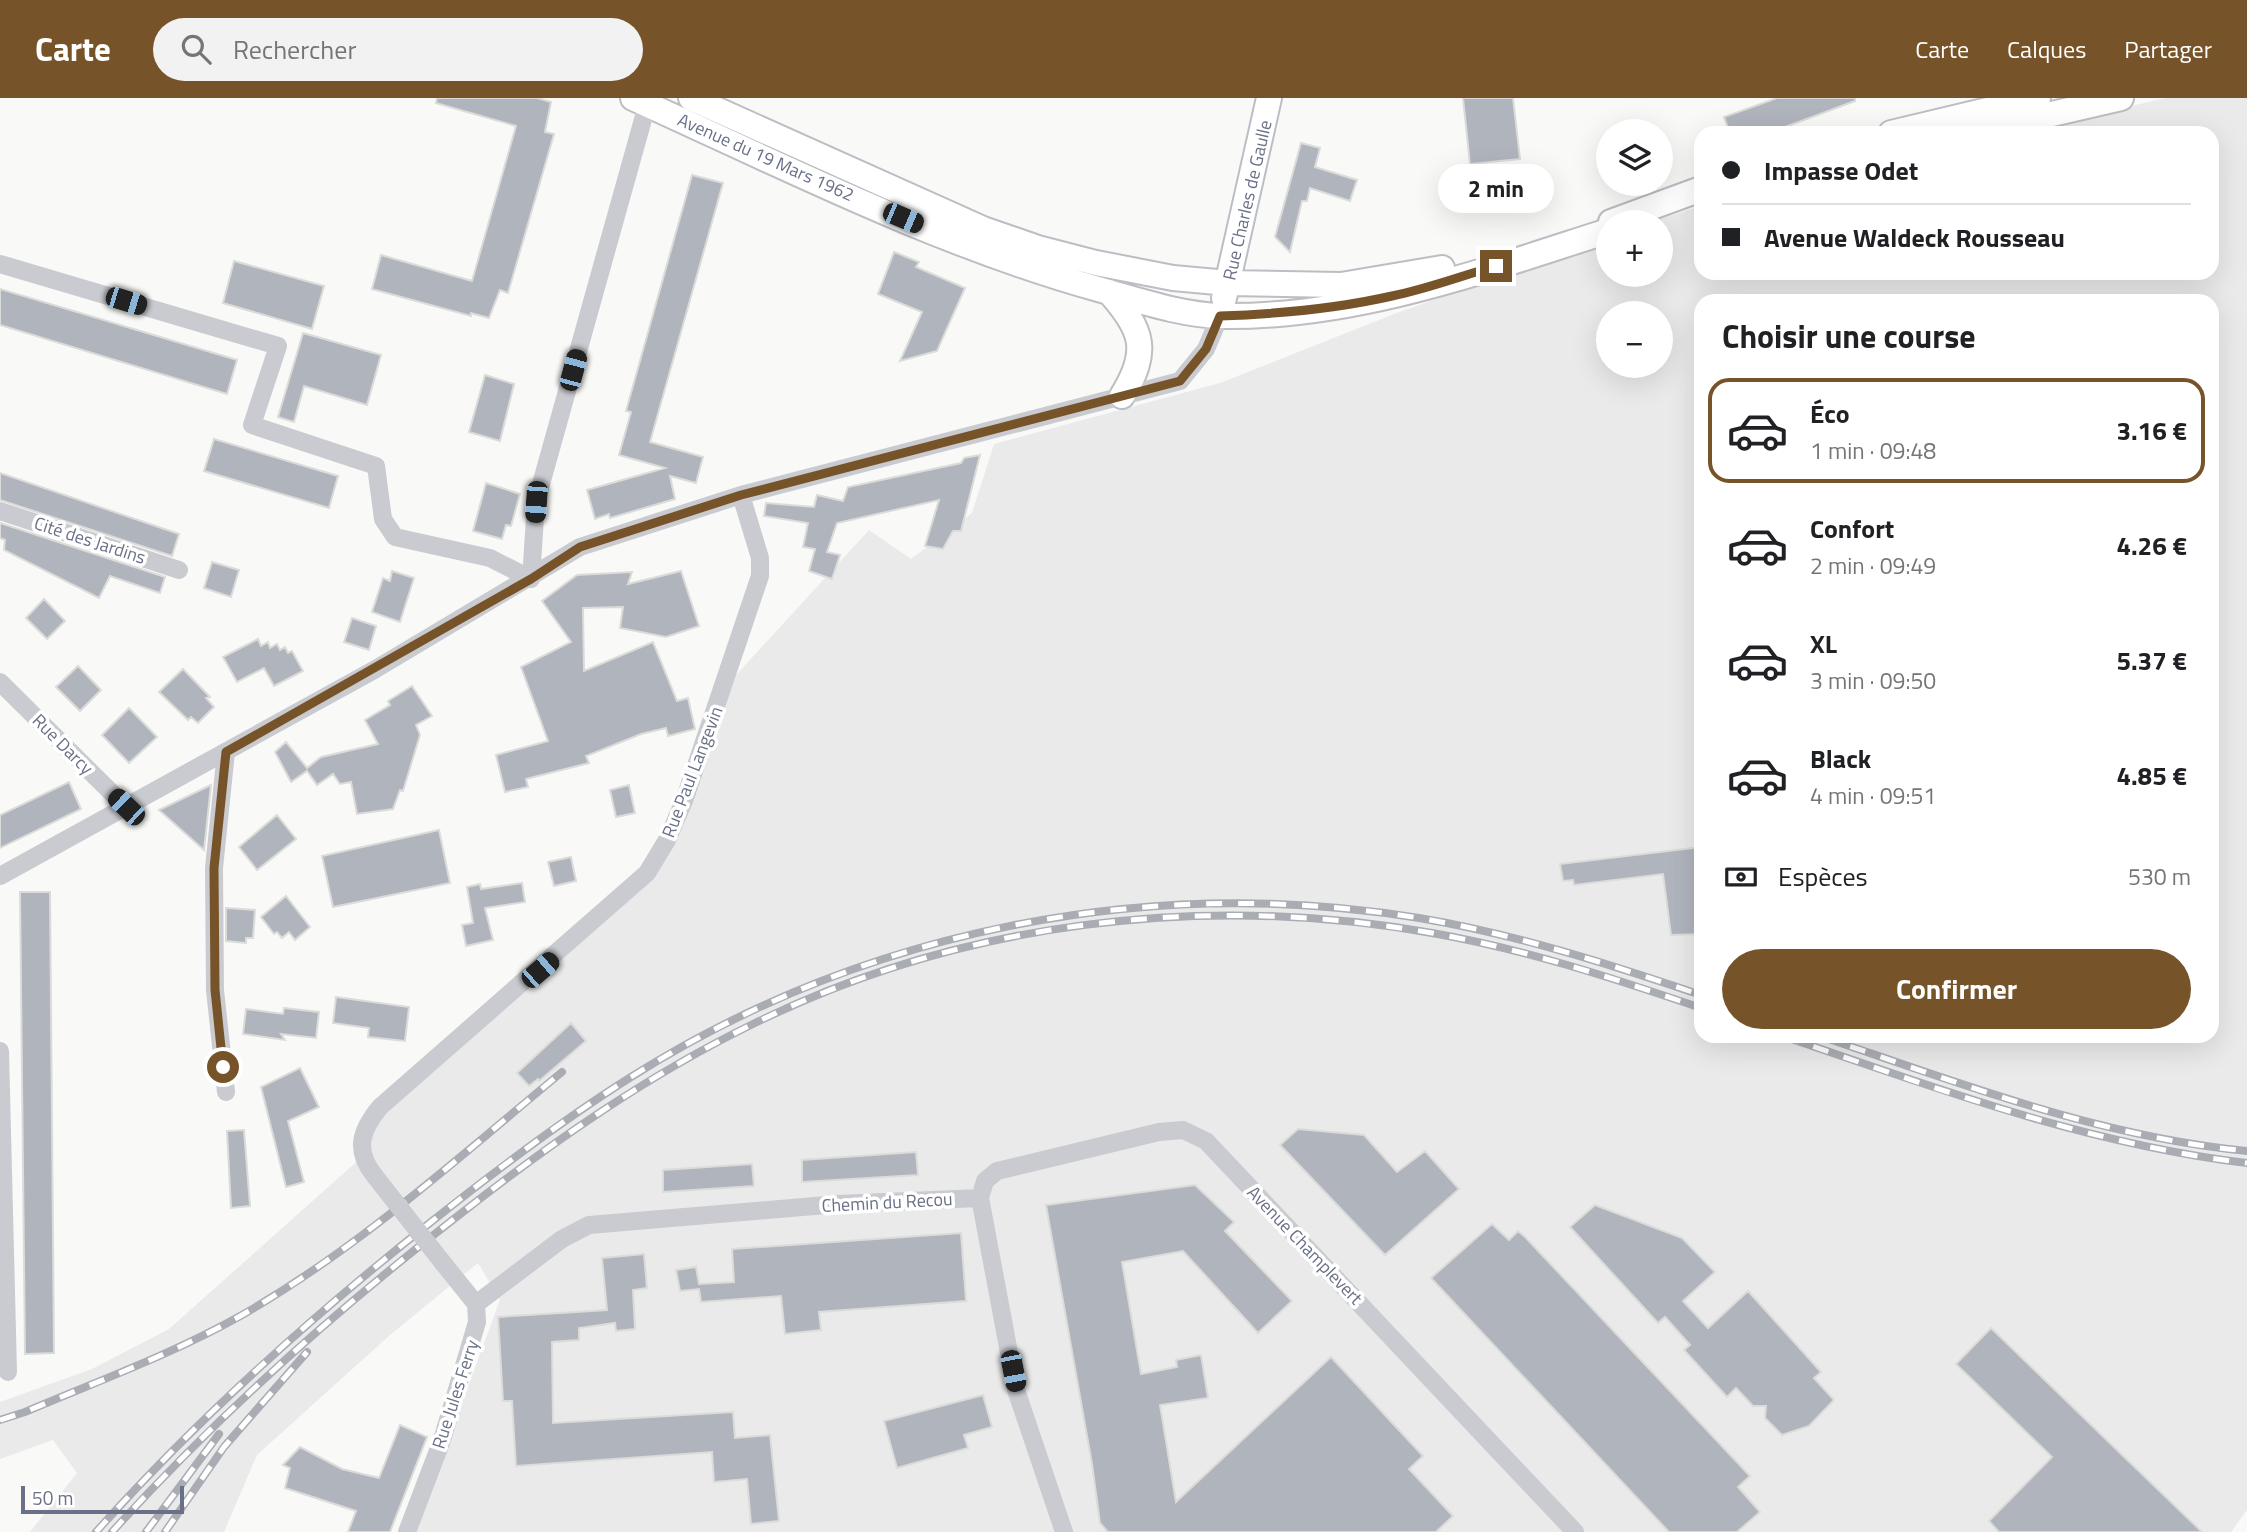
<!DOCTYPE html>
<html lang="fr">
<head>
<meta charset="utf-8">
<style>
	:root { --surface:#fff; --page:#f2f2f2; --text:#202124; --muted:#757577; --line:#e0e0e0; --accent:#775329 }
	body { margin:0; font-family:"Titillium Web",sans-serif; background:var(--page); color:var(--text); height:100vh; display:flex; flex-direction:column; font-size:26px; white-space:nowrap }
	* { box-sizing:border-box; margin:0 }
	p { font-size:23px; color:var(--muted) }
	.icon { flex:none; width:38px; height:38px; fill:none; stroke:currentColor; stroke-width:2; stroke-linecap:round; stroke-linejoin:round }
	.map { position:relative; flex:1; overflow:hidden }
	.side { position:absolute; left:1694px; top:196px; width:525px; height:749px; display:flex; flex-direction:column; background:var(--surface); border-radius:21px; box-shadow:0 7px 28px #0002 }
	.side>* { flex:none }
	.banner { position:absolute; left:1694px; top:28px; width:525px; height:154px; border-radius:21px; box-shadow:0 7px 28px #0002; display:grid; align-content:center; height:154px; padding:0 28px; background:var(--surface) }
	.controls { position:absolute; left:1596px; top:21px; display:grid; gap:14px }
	.controls a { display:grid; place-items:center; width:77px; height:77px; border-radius:50%; background:var(--surface); box-shadow:0 7px 28px #0002; font-size:35px }
	.scale { position:absolute; left:21px; bottom:18px; width:163px; box-sizing:border-box; padding-left:7px; border:4px solid #697087; border-top:0; font-size:19px; line-height:24px; white-space:nowrap; color:#697087; -webkit-text-stroke:5px #fff; paint-order:stroke }
	.end { position:absolute; width:32px; height:32px; margin:-16px; border:9px solid #775329; background:#fff; box-shadow:0 0 0 4px #fff }
	.from { border-radius:50% }
	.bubble { position:absolute; height:49px; border-radius:24px; background:var(--surface); box-shadow:0 7px 28px #0002; font-size:23px; font-weight:700; line-height:49px; text-align:center }
	.car { position:absolute; width:21px; height:42px; margin:-21px -10px; border-radius:9px; box-shadow:0 0 5px 2px #0007; background:linear-gradient(#222 24%,#8ab4d8 0 40%,#222 0 76%,#8ab4d8 0 86%,#222 0) }
	.banner b { display:flex; align-items:center; gap:24px; height:66px; font-size:26px }
	.banner b+b { border-top:2px solid var(--line) }
	.banner i { width:18px; height:18px; background:var(--text) }
	ul { padding:0; list-style:none }
	li { display:flex; align-items:center; gap:21px; height:105px; margin:0 14px 10px; padding:0 14px; border:4px solid transparent; border-radius:21px }
	li div { flex:1 }
	li b { display:block; font-size:26px }
	li em { font-style:normal; font-weight:700 }
	li.active { border-color:var(--accent) }
	li>.icon { width:63px; height:63px; stroke-width:1.5 }
	h2 { padding:0 28px; font-size:32px; line-height:84px }
	.pay { display:flex; align-items:center; gap:18px; height:77px; padding:0 28px; font-size:26px }
	.pay p { margin-inline-start:auto }
	.action { display:flex; gap:14px; margin-top:auto; padding:14px 28px }
	.action a { flex:1; height:80px; border-radius:42px; background:var(--accent); color:#fff; font-size:28px; font-weight:700; line-height:80px; text-align:center }
	header { display:flex; align-items:center; gap:42px; box-sizing:border-box; height:98px; padding:0 35px; background:var(--accent); color:#fff }
	header strong { font-size:33px }
	nav { display:flex; gap:38px; margin-inline-start:auto; font-size:24px }
	.search { width:490px; height:63px; background:var(--page); display:flex; align-items:center; gap:18px; box-sizing:border-box; padding:0 24px; border-radius:38px; color:var(--muted); font-size:26px }
	.map>svg:first-child { display:block }
	.built { fill:#eaeaea; fill-rule:evenodd }
	.building { fill:#b0b4bd; stroke:#dbdbd9; stroke-width:2 }
	.lines { fill:none; stroke-linecap:round; stroke-linejoin:round }
	.secondary-casing { stroke:#bcbec4; stroke-width:28 }
	.street { stroke:#cacbd0; stroke-width:18 }
	.secondary { stroke:#fff; stroke-width:24 }
	.rail-casing { stroke:#aaacb4; stroke-width:8 }
	.rail { stroke:#fff; stroke-width:5; stroke-dasharray:16; stroke-linecap:butt }
	.street-bridge { stroke:#cacbd0; stroke-width:18 }
	.route { stroke:#775329; stroke-width:9 }
	.labels { text-anchor:middle; dominant-baseline:central; stroke-width:7; stroke-linejoin:round; paint-order:stroke }
	.street-label { font-size:18px; fill:#697087; stroke:#fff }
</style>
</head>
<body>
<header>
<strong>Carte</strong>
<div class="search"><svg class="icon" aria-label="search" viewBox="0 0 24 24"><circle cx="10" cy="10" r="6"/><path d="M15 15l6 6"/></svg>Rechercher</div>
<nav><a>Carte</a><a>Calques</a><a>Partager</a></nav>
</header>
<div class="map">
<svg width="2247" height="1434" viewBox="0 0 2247 1434">
	<rect width="100%" height="100%" fill="#f9f9f7"/>
	<path class="built" d="M2166,0H2247V1412L2231,1434H414L500,1202L478,1165L390,1237L257,1357L224,1434H30L77,1375L53,1342L0,1361V1304L92,1271L169,1231L363,1058L362,1033L654,766L716,599L869,432L911,461L972,415L994,346L1220,285L1394,216L1608,140V177H1661V124H1651L1701,108V175H2212V35H1984L2088,18ZM1701,203H2212V938H1701ZM1608,215H1661V268H1608Z"/>
	<path class="building" d="M437,0H537L551,4L545,34L554,36L508,195L500,192L489,220L471,215V218L372,191L381,157L472,183L516,28L436,5Z
		M1463,0H1513L1520,61L1470,66Z
		M1777,0H1855V3L1769,35H1730L1724,19Z
		M1301,45L1320,50L1315,69L1357,82L1350,103L1310,90L1307,103H1302L1290,154L1275,139Z
		M692,77L723,85L650,344L703,359L696,385L670,378L675,401L610,420L609,416L595,421L587,392L665,370L619,357L631,314L626,313Z
		M894,154L919,164L916,169L965,190L937,253L900,263L922,214L878,196Z
		M234,163L324,188L312,231L223,205Z
		M0,191L237,262L227,296L0,227Z
		M303,235L381,257L367,307L304,288L294,324L278,319Z
		M485,277L514,286L500,343L469,334Z
		M214,341L338,378L329,410L204,373Z
		M980,357L961,433H953L943,451L925,448L939,402L837,425L827,454L840,457L832,481L809,473L815,451L803,449L808,425L764,418L766,405L814,409L817,397L843,403L848,389L961,365L964,360Z
		M0,375L179,436L172,458L0,402Z
		M486,385L520,396L511,428L506,427L502,441L473,433Z
		M0,425L165,479L160,495L110,478L99,500L4,452L5,442L0,440Z
		M212,464L239,472L231,499L204,490Z
		M392,473L414,480L400,524L372,514L383,480L390,483Z
		M681,473L699,528L666,539L620,530L623,509L583,510L584,573L653,544L677,603L688,600L695,631L668,638L666,630L641,636L586,658L589,665L526,681L528,689L505,694L496,657L548,643L521,569L571,544L542,503L577,477L632,474L628,486Z
		M44,501L65,523L47,541L26,520Z
		M352,520L376,528L369,552L344,544Z
		M258,541L261,548L268,544L270,550L277,546L280,552L285,549L288,555L292,553L303,573L274,588L264,570L237,584L223,559Z
		M78,568L101,592L80,613L56,589Z
		M183,571L210,599L206,600L214,609L198,625L191,619L188,622L159,594Z
		M412,588L432,618L416,627L420,637L403,693L400,692L393,711L357,716L351,684L340,686L333,676L317,687L307,673L291,684L275,654L286,644L307,670L321,659L378,646L365,622L390,607L388,603Z
		M129,610L157,639L129,665L102,637Z
		M69,684L81,711L0,750V717Z
		M211,687L204,752L159,712Z
		M629,687L635,715L616,719L610,692Z
		M277,717L296,741L257,772L239,749Z
		M439,732L450,785L333,809L322,758Z
		M1701,749V836L1671,837L1663,776L1574,787L1573,782L1563,783L1560,766Z
		M571,759L576,783L554,788L548,764Z
		M522,785L525,804L485,810L493,842L466,848L462,827L473,825L467,789L480,786L481,791Z
		M20,794H50L54,1255L25,1256Z
		M286,798L310,829L295,842L289,834L282,840L277,834L274,836L261,819Z
		M226,810L255,812L253,840H246V845L226,843Z
		M336,899L409,909L405,943L368,939L369,930L333,925Z
		M284,910L319,914L316,940L281,936L285,942L243,936L246,911L283,916Z
		M571,925L586,943L539,983L538,981L529,988L517,975Z
		M300,970L319,1009L288,1023L304,1084L286,1089L261,989Z
		M1298,1031L1364,1037L1397,1074L1425,1053L1459,1091L1385,1157L1280,1047Z
		M244,1032L250,1108L231,1110L227,1033Z
		M916,1054L918,1077L802,1084V1062Z
		M752,1066L754,1088L663,1094V1072Z
		M1195,1087L1234,1124L1225,1133L1292,1203L1258,1235L1183,1153L1122,1164L1141,1276L1177,1269L1176,1262L1201,1257L1208,1300L1160,1307L1176,1404L1331,1259L1423,1358L1409,1371L1453,1418L1436,1434H1108L1100,1425L1092,1366L1046,1107Z
		M1595,1107L1682,1140L1715,1174L1683,1203L1708,1230L1748,1193L1821,1274L1814,1280L1834,1302L1809,1328L1782,1337L1765,1320L1766,1308H1753L1736,1290L1727,1299L1684,1252L1690,1247L1665,1219L1658,1225L1570,1129Z
		M1492,1126L1509,1142L1518,1133L1525,1139L1750,1378L1738,1389L1760,1414L1737,1434H1669L1431,1180Z
		M961,1135L966,1203L819,1214L821,1232L785,1236L781,1198L701,1204L699,1191L680,1193L676,1172L696,1169L699,1186L734,1184L732,1151Z
		M644,1156L647,1190L633,1192L635,1231L616,1233L615,1225L579,1230V1242L552,1244L553,1325L733,1314L735,1340L770,1337L779,1423L751,1426L747,1381L714,1384L712,1354L516,1368L512,1303H503L498,1219L607,1212L602,1160Z
		M1991,1230L2119,1354L2202,1434H1999L1989,1423L2052,1359L1956,1266Z
		M983,1297L992,1329L964,1337L968,1350L897,1370L884,1323Z
		M400,1327L427,1339L390,1434H348L356,1413L285,1390L290,1370L283,1367L300,1349L342,1371L379,1380Z"/>
	<g class="lines">
		<g class="secondary-casing">
			<path id="secondary" d="M633,0C783,68 939,147 1098,191C1138,202 1180,217 1222,218C1355,220 1483,173 1608,133
				M691,0L983,131L1038,150L1096,165L1173,180L1228,185L1341,187L1442,170
				M1891,35L2038,0
				M1970,35L2121,0
				M1611,124L1701,91
				M1109,194C1143,232 1150,253 1122,298
				M1224,200L1269,0"/>
		</g>
		<path class="street" d="M0,166L278,248L252,327L376,368L383,421L395,439L490,460L531,481
			M0,413L179,472
			M531,481L536,404L649,0
			M0,584L126,709
			M226,654L214,770L215,892L226,994
			M0,778L374,572L580,449L741,397L1180,283L1206,251L1220,218
			M0,953L8,1274
			M374,1077C354,1052 361,1032 380,1009L647,775L667,742L684,703L760,478V460L741,397
			M476,1206L562,1141L589,1127L838,1106L980,1100
			M407,1434L442,1342L477,1224L476,1206L443,1165
			M1064,1434L1016,1292L980,1100L985,1083L997,1073L1159,1034L1183,1032L1206,1043L1575,1434"/>
		<use href="#secondary" class="secondary"/>
		<g class="rail-casing">
			<path id="rail" d="M1783,938C1935,990 2087,1046 2247,1065
				M1820,938C1959,985 2100,1039 2247,1053
				M0,1322L25,1314C98,1283 173,1256 242,1217C359,1150 459,1059 562,974
				M96,1434C198,1320 311,1219 431,1124C495,1073 561,1023 631,979C864,832 1147,776 1419,820C1515,836 1609,866 1701,897
				M112,1434C217,1318 335,1213 459,1117C551,1045 648,977 753,926C962,823 1204,795 1432,835C1524,851 1613,880 1701,910
				M146,1434L219,1336
				M165,1434L224,1349L307,1254"/>
		</g>
		<use href="#rail" class="rail"/>
		<path class="street-bridge" d="M374,1077L443,1165"/>
	</g>
	<g class="lines">
		<path class="route" d="M223,969L215,892L214,770L226,654L531,481L580,449L741,397L1180,283L1206,251L1220,218C1278,216 1335,211 1392,198C1427,191 1461,178 1496,168"/>
	</g>
	<g class="labels">
		<g class="street-label">
			<text transform="translate(766 59) rotate(24)">Avenue du 19 Mars 1962</text>
			<text transform="translate(1247 102) rotate(-77)">Rue Charles de Gaulle</text>
			<text transform="translate(90 442) rotate(18)">Cité des Jardins</text>
			<text transform="translate(63 646) rotate(45)">Rue Darcy</text>
			<text transform="translate(692 674) rotate(-69)">Rue Paul Langevin</text>
			<text transform="translate(887 1104) rotate(-3)">Chemin du Recou</text>
			<text transform="translate(1305 1147) rotate(46)">Avenue Champlevert</text>
			<text transform="translate(455 1296) rotate(-72)">Rue Jules Ferry</text>
		</g>
	</g>
</svg>
<div class="controls">
<a><svg class="icon" aria-label="layers" viewBox="0 0 24 24"><path d="M12 4l9 5-9 5-9-5zM3 14l9 5 9-5"/></svg></a>
<a>+</a>
<a>−</a>
</div>
<div class="scale">50 m</div>
<i class="end from" style="left:223px;top:969px"></i>
<i class="end" style="left:1496px;top:168px"></i>
<div class="bubble" style="left:1438px;top:66px;width:116px">2 min</div>
<i class="car" style="left:903px;top:120px;rotate:113deg"></i>
<i class="car" style="left:126px;top:203px;rotate:107deg"></i>
<i class="car" style="left:573px;top:272px;rotate:15deg"></i>
<i class="car" style="left:536px;top:404px;rotate:184deg"></i>
<i class="car" style="left:126px;top:709px;rotate:314deg"></i>
<i class="car" style="left:540px;top:872px;rotate:49deg"></i>
<i class="car" style="left:1013px;top:1273px;rotate:169deg"></i>
<div class="banner">
<b><i class="from"></i>Impasse Odet</b>
<b><i></i>Avenue Waldeck Rousseau</b>
</div>
<section class="side">
<h2>Choisir une course</h2>
<ul>
<li class="active"><svg class="icon" aria-label="car" viewBox="0 0 24 24"><path d="M5 17H2v-5l4-1 3-4h7l3 4 3 1v5h-3M9 17h6M6 11h13"/><circle cx="7" cy="17" r="2"/><circle cx="17" cy="17" r="2"/></svg><div><b>Éco</b><p>1 min · 09:48</p></div><em>3.16 €</em></li>
<li><svg class="icon" aria-label="car" viewBox="0 0 24 24"><path d="M5 17H2v-5l4-1 3-4h7l3 4 3 1v5h-3M9 17h6M6 11h13"/><circle cx="7" cy="17" r="2"/><circle cx="17" cy="17" r="2"/></svg><div><b>Confort</b><p>2 min · 09:49</p></div><em>4.26 €</em></li>
<li><svg class="icon" aria-label="car" viewBox="0 0 24 24"><path d="M5 17H2v-5l4-1 3-4h7l3 4 3 1v5h-3M9 17h6M6 11h13"/><circle cx="7" cy="17" r="2"/><circle cx="17" cy="17" r="2"/></svg><div><b>XL</b><p>3 min · 09:50</p></div><em>5.37 €</em></li>
<li><svg class="icon" aria-label="car" viewBox="0 0 24 24"><path d="M5 17H2v-5l4-1 3-4h7l3 4 3 1v5h-3M9 17h6M6 11h13"/><circle cx="7" cy="17" r="2"/><circle cx="17" cy="17" r="2"/></svg><div><b>Black</b><p>4 min · 09:51</p></div><em>4.85 €</em></li>
</ul>
<div class="pay"><svg class="icon" aria-label="cash" viewBox="0 0 24 24"><path d="M3 7h18v10H3z"/><circle cx="12" cy="12" r="2"/></svg>Espèces<p>530 m</p></div>
<div class="action"><a>Confirmer</a></div>
</section>
</div>
</body>
</html>
